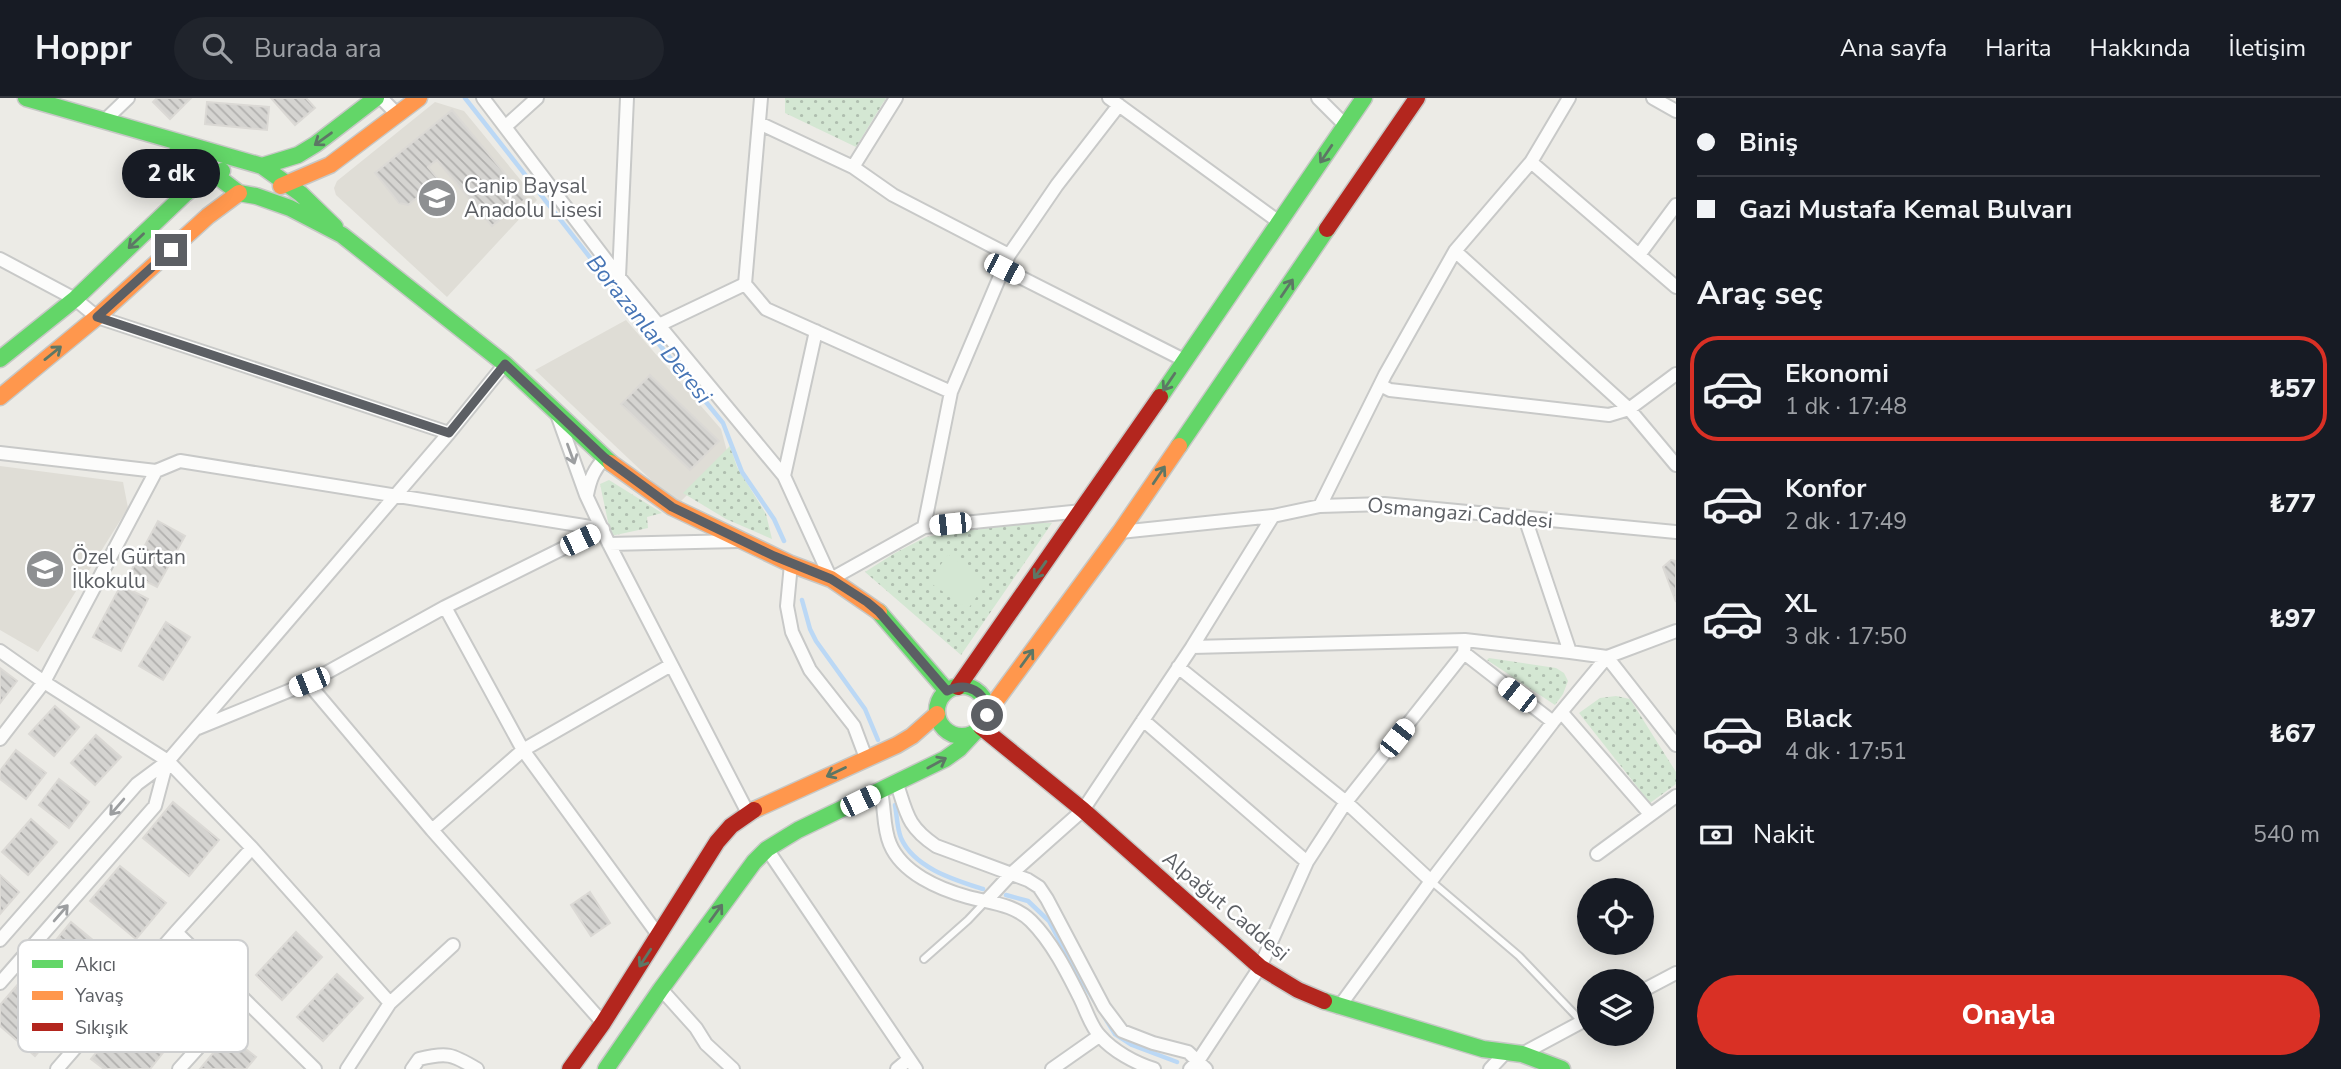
<!DOCTYPE html>
<html lang="tr">
<head>
<meta charset="utf-8">
<style>
	:root { --surface:#171b24; --page:#20242c; --text:#f1f3f6; --muted:#9ea1a6; --line:#363941; --accent:#d93025 }
	body { margin:0; font-family:"Nunito Sans",sans-serif; background:var(--page); color:var(--text); height:100vh; display:flex; flex-direction:column; font-size:26px; white-space:nowrap }
	* { box-sizing:border-box; margin:0 }
	p { font-size:23px; color:var(--muted) }
	.icon { flex:none; width:38px; height:38px; fill:none; stroke:currentColor; stroke-width:2; stroke-linecap:round; stroke-linejoin:round }
	.map { position:relative; flex:1; overflow:hidden }
	.drawer { display:flex; flex-direction:column; background:var(--surface); width:665px }
	.drawer>* { flex:none }
	.top-card { display:grid; align-content:center; height:154px; padding:0 21px; background:var(--surface) }
	.tools { position:absolute; left:1577px; top:780px; display:grid; gap:14px }
	.tools a { display:grid; place-items:center; width:77px; height:77px; border-radius:50%; background:var(--surface); box-shadow:0 4px 18px #0003; font-size:35px }
	.end { position:absolute; width:32px; height:32px; margin:-16px; border:9px solid #5c5f64; background:#fff; box-shadow:0 0 0 4px #fff }
	.from { border-radius:50% }
	.bubble { position:absolute; height:49px; border-radius:24px; background:var(--surface); box-shadow:0 4px 18px #0003; font-size:23px; font-weight:800; line-height:49px; text-align:center }
	.car { position:absolute; width:21px; height:42px; margin:-21px -10px; border-radius:9px; box-shadow:0 0 5px 2px #0007; background:linear-gradient(#fff 24%,#345 0 40%,#fff 0 76%,#345 0 86%,#fff 0) }
	.top-card b { display:flex; align-items:center; gap:24px; height:66px; font-size:26px }
	.top-card b+b { border-top:2px solid var(--line) }
	.top-card i { width:18px; height:18px; background:var(--text) }
	ul { padding:0; list-style:none }
	li { display:flex; align-items:center; gap:21px; height:105px; margin:0 14px 10px; padding:0 7px; border:4px solid transparent; border-radius:28px }
	li div { flex:1 }
	li b { display:block; font-size:26px }
	li em { font-style:normal; font-weight:800 }
	li.selected { border-color:var(--accent) }
	li>.icon { width:63px; height:63px; stroke-width:1.5 }
	h2 { padding:0 21px; font-size:32px; line-height:84px }
	.pay { display:flex; align-items:center; gap:18px; height:77px; padding:0 21px; font-size:26px }
	.pay p { margin-inline-start:auto }
	.primary-button { display:flex; gap:14px; margin-top:auto; padding:14px 21px }
	.primary-button a { flex:1; height:80px; border-radius:42px; background:var(--accent); color:#fff; font-size:28px; font-weight:800; line-height:80px; text-align:center }
	header { display:flex; align-items:center; gap:42px; box-sizing:border-box; height:98px; padding:0 35px; background:var(--surface); border-bottom:2px solid var(--line) }
	header strong { font-size:33px }
	nav { display:flex; gap:38px; margin-inline-start:auto; font-size:24px }
	.search { width:490px; height:63px; background:var(--page); display:flex; align-items:center; gap:18px; box-sizing:border-box; padding:0 24px; border-radius:38px; color:var(--muted); font-size:26px }
	main { display:flex; flex:1; min-height:0 }
	.map>svg:first-child { display:block }
	.education { fill:#dfddd6 }
	.grass { fill:url(#grass-dots) }
	.garden { fill:#d4e7d3 }
	.lines { fill:none; stroke-linecap:round; stroke-linejoin:round }
	.stream { stroke:#bbd8f5; stroke-width:4.5 }
	.building { fill:url(#building-back-hatch); stroke:#dbd9d5; stroke-width:2 }
	.lane-casing { stroke:#c8c9c8; stroke-width:10 }
	.street-casing { stroke:#c8c9c8; stroke-width:16 }
	.fast-casing { stroke:#c7c8c6; stroke-width:19 }
	.slow-casing { stroke:#c7c8c6; stroke-width:19 }
	.jam-casing { stroke:#c7c8c6; stroke-width:19 }
	.lane { stroke:#fcfcfb; stroke-width:6 }
	.street { stroke:#fcfcfb; stroke-width:12 }
	.fast { stroke:#63d668; stroke-width:16 }
	.slow { stroke:#ff974d; stroke-width:16 }
	.jam { stroke:#b3261e; stroke-width:16 }
	.oneway { stroke:#5d7765 }
	.oneway2 { stroke:#9c9ea0 }
	.route { stroke:#5c5f64; stroke-width:9 }
	.labels { text-anchor:middle; dominant-baseline:central; stroke-width:5; stroke-linejoin:round; paint-order:stroke }
	.poi-label { font-size:21px; fill:#5c5f64; stroke:#fff; text-anchor:start }
	.street-label { font-size:21px; fill:#5c5f64; stroke:#fff }
	.water-label { font-size:23px; font-style:italic; fill:#4775b5; stroke:#fff }
	.key { fill:#fff; stroke:#cecfd0; stroke-width:2 }
	.key-label { font-size:19px; fill:#5c5f64 }
</style>
</head>
<body>
<header>
<strong>Hoppr</strong>
<div class="search"><svg class="icon" aria-label="search" viewBox="0 0 24 24"><circle cx="10" cy="10" r="6"/><path d="M15 15l6 6"/></svg>Burada ara</div>
<nav><a>Ana sayfa</a><a>Harita</a><a>Hakkında</a><a>İletişim</a></nav>
</header>
<main>
<div class="map">
<svg width="1676" height="971" viewBox="0 0 1676 971">
	<defs>
		<pattern id="grass-dots" width="8" height="8" patternUnits="userSpaceOnUse" patternTransform="scale(1.75)"><rect width="8" height="8" fill="#d4e7d3"/><path d="M2 2h.1M6 6h.1" fill="none" stroke="#afbeaf" stroke-width="1.8" stroke-linecap="round"/></pattern>
		<pattern id="building-back-hatch" width="6" height="6" patternUnits="userSpaceOnUse" patternTransform="scale(1.75)"><rect width="6" height="6" fill="#d5d4d1"/><path d="M-1 5l2 2M0 0l6 6M5-1l2 2" fill="none" stroke="#b0afad"/></pattern>
	</defs>
	<rect width="100%" height="100%" fill="#ecebe6"/>
	<path class="education" d="M435,4L464,13L537,102L447,199L336,97L334,90L337,83Z
		M626,222L721,331L728,357L680,404L667,397L535,272Z
		M0,368L123,384L128,410L38,554L0,532Z"/>
	<path class="grass" d="M785,0H886L856,49L785,15Z
		M730,348L737,369L766,416L772,441L726,421L683,395Z
		M609,382L662,415L647,419L648,430L611,438L600,386Z
		M1003,425H1052L961,557L865,474L895,455L926,439Z
		M1489,560L1556,570L1564,575L1568,583L1563,596L1555,607L1487,562Z
		M1616,598L1630,601L1676,674V686L1650,705L1579,615L1600,600Z"/>
	<path class="garden" d="M948,456L987,484L968,511L929,484Z"/>
	<g class="lines">
		<path class="stream" d="M465,0L628,208L723,325L742,374L774,421L784,443
			M802,502L810,531L816,543L865,611L878,642
			M895,707C897,718 897,730 901,740C914,770 955,782 983,791
			M1006,797L1028,803L1049,823L1074,870L1115,936L1132,947L1177,964"/>
	</g>
	<path class="building" d="M157,0H191L170,21L153,4Z
		M271,0H306L315,10L295,27Z
		M207,4L269,9L267,32L205,26Z
		M452,12L526,101L492,128L437,62L428,69L439,82L408,107L399,105L375,75Z
		M650,277L719,343L690,372L621,306Z
		M158,423L185,438L157,489L130,475Z
		M1671,462L1676,463V504L1663,469Z
		M121,487L148,501L121,553L93,539Z
		M166,524L190,539L163,582L139,568Z
		M0,570L17,583L0,605Z
		M55,608L79,629L54,658L29,636Z
		M96,637L121,659L95,687L71,665Z
		M16,652L46,675L26,701L0,681V673Z
		M59,681L89,704L69,730L39,707Z
		M173,704L219,742L189,778L143,740Z
		M31,721L57,744L28,777L2,754Z
		M120,768L166,805L136,841L90,803Z
		M0,777L19,794L0,816Z
		M590,794L610,825L591,838L571,807Z
		M71,824L117,862L87,898L41,860Z
		M296,834L322,859L282,902L256,877Z
		M337,876L363,900L323,943L297,919Z
		M20,884L65,922L35,958L0,928V907Z
		M126,918L166,951L150,971H104L91,961Z
		M228,937L256,959L246,971H200Z"/>
	<g class="lines">
		<g class="lane-casing">
			<path id="lane" d="M1431,783L1519,858L1582,924
				M924,861L968,822L985,804"/>
		</g>
		<g class="street-casing">
			<path id="street" d="M381,0L398,17
				M483,0L619,179L784,378L831,481L924,429L1082,413
				M761,0L745,186L766,211L951,294
				M1109,0L1279,124
				M1318,0L1345,27
				M1653,0L1676,13
				M104,23L128,0
				M759,25L853,69L893,97L1009,157
				M506,28L537,0
				M1531,64L1676,189
				M853,69L896,0
				M1455,153L1629,311L1676,367
				M1639,157L1676,107
				M0,161L75,201L97,219L449,335L168,663L137,686L0,842
				M1004,171L1184,262
				M619,179L627,0
				M659,227L745,186
				M1380,287L1390,292L1609,317L1629,311L1676,276
				M558,319L586,397L609,446L748,715
				M449,335L505,266
				M0,355L156,373L180,363L603,431
				M784,378L816,233
				M587,397C590,381 594,371 605,360
				M1320,408L1385,277L1455,153L1531,64L1569,0
				M1525,420L1570,554L1607,559L1676,533
				M924,429L951,294L1009,157L1057,87L1119,7
				M1120,434L1273,418L1320,408L1384,406L1676,434
				M609,446L738,443
				M791,466L787,508L792,534L810,572L854,628L866,660
				M445,509L523,652L659,838
				M1192,549L1465,542L1570,554
				M0,553L44,584L168,663L252,750L390,905
				M1464,555L1553,624
				M1178,569L1346,704L1431,783
				M308,585L432,732L603,925
				M1562,615L1650,716
				M1143,622L1307,764
				M198,630L308,585L445,509L602,431
				M0,641L44,584L156,373
				M897,686C907,717 908,729 936,748L1028,782L1039,789L1047,801L1104,909L1122,933L1153,945L1188,954L1206,971
				M881,694C885,711 883,730 890,746C902,775 939,791 968,799C990,805 1014,806 1031,823C1052,844 1067,874 1080,900C1086,912 1091,929 1100,938C1113,953 1135,965 1154,971
				M432,732L523,652L671,567
				M767,751L916,971
				M1597,756L1676,698
				M986,803L1011,776L1083,712L1192,549L1273,418
				M176,834L315,971
				M0,885L155,708L167,663
				M661,891L696,930L706,946L733,971
				M1642,893L1676,875
				M1339,909L1431,783L1553,624L1607,559L1676,647
				M1522,956L1589,920
				M57,971L176,834L252,750
				M179,971L243,900
				M347,971L390,905L453,847
				M412,971L419,961C447,954 452,956 477,971
				M897,971L909,961
				M1052,971L1099,938
				M1190,971L1198,963L1260,869L1307,764L1346,704L1464,555L1465,542
				M1490,971L1505,955"/>
		</g>
		<g class="fast-casing">
			<path id="fast" d="M26,0L262,68L301,96L335,129
				M176,55L214,76L239,95L256,98L290,110L342,137L505,266L611,365
				M262,68L298,57L316,46L376,0
				M0,261L75,201L185,96L199,85L222,73
				M1160,299L1364,0
				M1179,348L1327,131
				M879,514L947,593
				M937 613a25 25 0 1 1 50 0a25 25 0 1 1-50 0Z
				M1324,903L1483,951L1522,956L1562,971
				M606,971L661,891L754,764L767,751L798,732L945,661L959,651L973,636"/>
		</g>
		<g class="slow-casing">
			<path id="slow" d="M281,88L330,67L419,0
				M0,299L97,219L208,118L239,95
				M611,365L672,409L791,466L831,481L879,514
				M987,615L1120,434L1179,348
				M754,712L897,647L912,638L937,616"/>
		</g>
		<g class="jam-casing">
			<path id="jam" d="M1327,131L1417,0
				M958,589L1160,299
				M981,629L1083,712L1260,869L1298,892L1324,903
				M570,971L603,925L717,744L731,728L754,712"/>
		</g>
		<use href="#lane" class="lane"/>
		<use href="#street" class="street"/>
		<use href="#fast" class="fast"/>
		<use href="#slow" class="slow"/>
		<use href="#jam" class="jam"/>
	</g>
	<defs><path id="oneway-shaft" d="M-6 0H5M1.5-3L5.5 0L1.5 3" fill="none" stroke-width="1.6" stroke-linecap="round" stroke-linejoin="round" transform="scale(1.75)"/></defs>
	<g class="oneway">
		<use href="#oneway-shaft" transform="translate(323 41) rotate(144)"/>
		<use href="#oneway-shaft" transform="translate(1326 56) rotate(124)"/>
		<use href="#oneway-shaft" transform="translate(136 143) rotate(136)"/>
		<use href="#oneway-shaft" transform="translate(1287 190) rotate(-56)"/>
		<use href="#oneway-shaft" transform="translate(53 255) rotate(-39)"/>
		<use href="#oneway-shaft" transform="translate(1169 284) rotate(124)"/>
		<use href="#oneway-shaft" transform="translate(1159 377) rotate(-56)"/>
		<use href="#oneway-shaft" transform="translate(1040 472) rotate(125)"/>
		<use href="#oneway-shaft" transform="translate(1027 560) rotate(-54)"/>
		<use href="#oneway-shaft" transform="translate(937 665) rotate(-29)"/>
		<use href="#oneway-shaft" transform="translate(836 674) rotate(155)"/>
		<use href="#oneway-shaft" transform="translate(716 815) rotate(-54)"/>
		<use href="#oneway-shaft" transform="translate(645 860) rotate(123)"/>
	</g>
	<g class="oneway2">
		<use href="#oneway-shaft" transform="translate(571 356) rotate(70)"/>
		<use href="#oneway-shaft" transform="translate(117 709) rotate(131)"/>
		<use href="#oneway-shaft" transform="translate(61 815) rotate(-49)"/>
	</g>
	<g class="lines">
		<path class="route" d="M171,152L97,219L449,335L505,266L605,360L672,409L774,458L831,481L867,504L879,514L947,593C967,583 987,593 987,617"/>
	</g>
	<defs>
		<g id="school-disc" transform="scale(2.0125)"><circle r="9.5" fill="#8e9092" stroke="#fff"/><path d="M0-5L7-2L0 1L-7-2ZM-4 1L0 2.5L4 1V4Q0 6-4 4Z" fill="#fff"/></g>
	</defs>
	<g fill-rule="evenodd">
		<use href="#school-disc" x="437" y="100"/>
		<use href="#school-disc" x="45" y="471"/>
	</g>
	<g class="labels">
		<g class="poi-label">
			<text x="464" y="88">Canip Baysal<tspan x="464" dy="24">Anadolu Lisesi</tspan></text>
			<text x="72" y="459">Özel Gürtan<tspan x="72" dy="24">İlkokulu</tspan></text>
		</g>
		<g class="street-label">
			<text transform="translate(1460 415) rotate(5)">Osmangazi Caddesi</text>
			<text transform="translate(1226 808) rotate(40)">Alpağut Caddesi</text>
		</g>
		<g class="water-label">
			<text transform="translate(649 231) rotate(51)">Borazanlar Deresi</text>
		</g>
	</g>
	<rect x="18" y="842" width="230" height="112" rx="10" class="key"/>
	<rect x="32" y="862" width="31" height="8" fill="#63d668"/>
	<rect x="32" y="893" width="31" height="9" fill="#ff974d"/>
	<rect x="32" y="925" width="31" height="8" fill="#b3261e"/>
	<g class="key-label">
		<text x="75" y="873">Akıcı</text>
		<text x="75" y="904">Yavaş</text>
		<text x="75" y="936">Sıkışık</text>
	</g>
</svg>
<div class="tools">
<a><svg class="icon" aria-label="locate" viewBox="0 0 24 24"><circle cx="12" cy="12" r="6"/><path d="M12 2v4M12 18v4M2 12h4M18 12h4"/></svg></a>
<a><svg class="icon" aria-label="layers" viewBox="0 0 24 24"><path d="M12 4l9 5-9 5-9-5zM3 14l9 5 9-5"/></svg></a>
</div>
<i class="end from" style="left:987px;top:617px"></i>
<i class="end" style="left:171px;top:152px"></i>
<div class="bubble" style="left:122px;top:51px;width:98px">2 dk</div>
<i class="car" style="left:1004px;top:171px;rotate:117deg"></i>
<i class="car" style="left:950px;top:426px;rotate:264deg"></i>
<i class="car" style="left:580px;top:442px;rotate:64deg"></i>
<i class="car" style="left:309px;top:584px;rotate:248deg"></i>
<i class="car" style="left:1517px;top:597px;rotate:308deg"></i>
<i class="car" style="left:1397px;top:640px;rotate:38deg"></i>
<i class="car" style="left:860px;top:703px;rotate:64deg"></i>
</div>
<section class="drawer">
<div class="top-card">
<b><i class="from"></i>Biniş</b>
<b><i></i>Gazi Mustafa Kemal Bulvarı</b>
</div>
<h2>Araç seç</h2>
<ul>
<li class="selected"><svg class="icon" aria-label="car" viewBox="0 0 24 24"><path d="M5 17H2v-5l4-1 3-4h7l3 4 3 1v5h-3M9 17h6M6 11h13"/><circle cx="7" cy="17" r="2"/><circle cx="17" cy="17" r="2"/></svg><div><b>Ekonomi</b><p>1 dk · 17:48</p></div><em>₺57</em></li>
<li><svg class="icon" aria-label="car" viewBox="0 0 24 24"><path d="M5 17H2v-5l4-1 3-4h7l3 4 3 1v5h-3M9 17h6M6 11h13"/><circle cx="7" cy="17" r="2"/><circle cx="17" cy="17" r="2"/></svg><div><b>Konfor</b><p>2 dk · 17:49</p></div><em>₺77</em></li>
<li><svg class="icon" aria-label="car" viewBox="0 0 24 24"><path d="M5 17H2v-5l4-1 3-4h7l3 4 3 1v5h-3M9 17h6M6 11h13"/><circle cx="7" cy="17" r="2"/><circle cx="17" cy="17" r="2"/></svg><div><b>XL</b><p>3 dk · 17:50</p></div><em>₺97</em></li>
<li><svg class="icon" aria-label="car" viewBox="0 0 24 24"><path d="M5 17H2v-5l4-1 3-4h7l3 4 3 1v5h-3M9 17h6M6 11h13"/><circle cx="7" cy="17" r="2"/><circle cx="17" cy="17" r="2"/></svg><div><b>Black</b><p>4 dk · 17:51</p></div><em>₺67</em></li>
</ul>
<div class="pay"><svg class="icon" aria-label="cash" viewBox="0 0 24 24"><path d="M3 7h18v10H3z"/><circle cx="12" cy="12" r="2"/></svg>Nakit<p>540 m</p></div>
<div class="primary-button"><a>Onayla</a></div>
</section>
</main>
</body>
</html>
